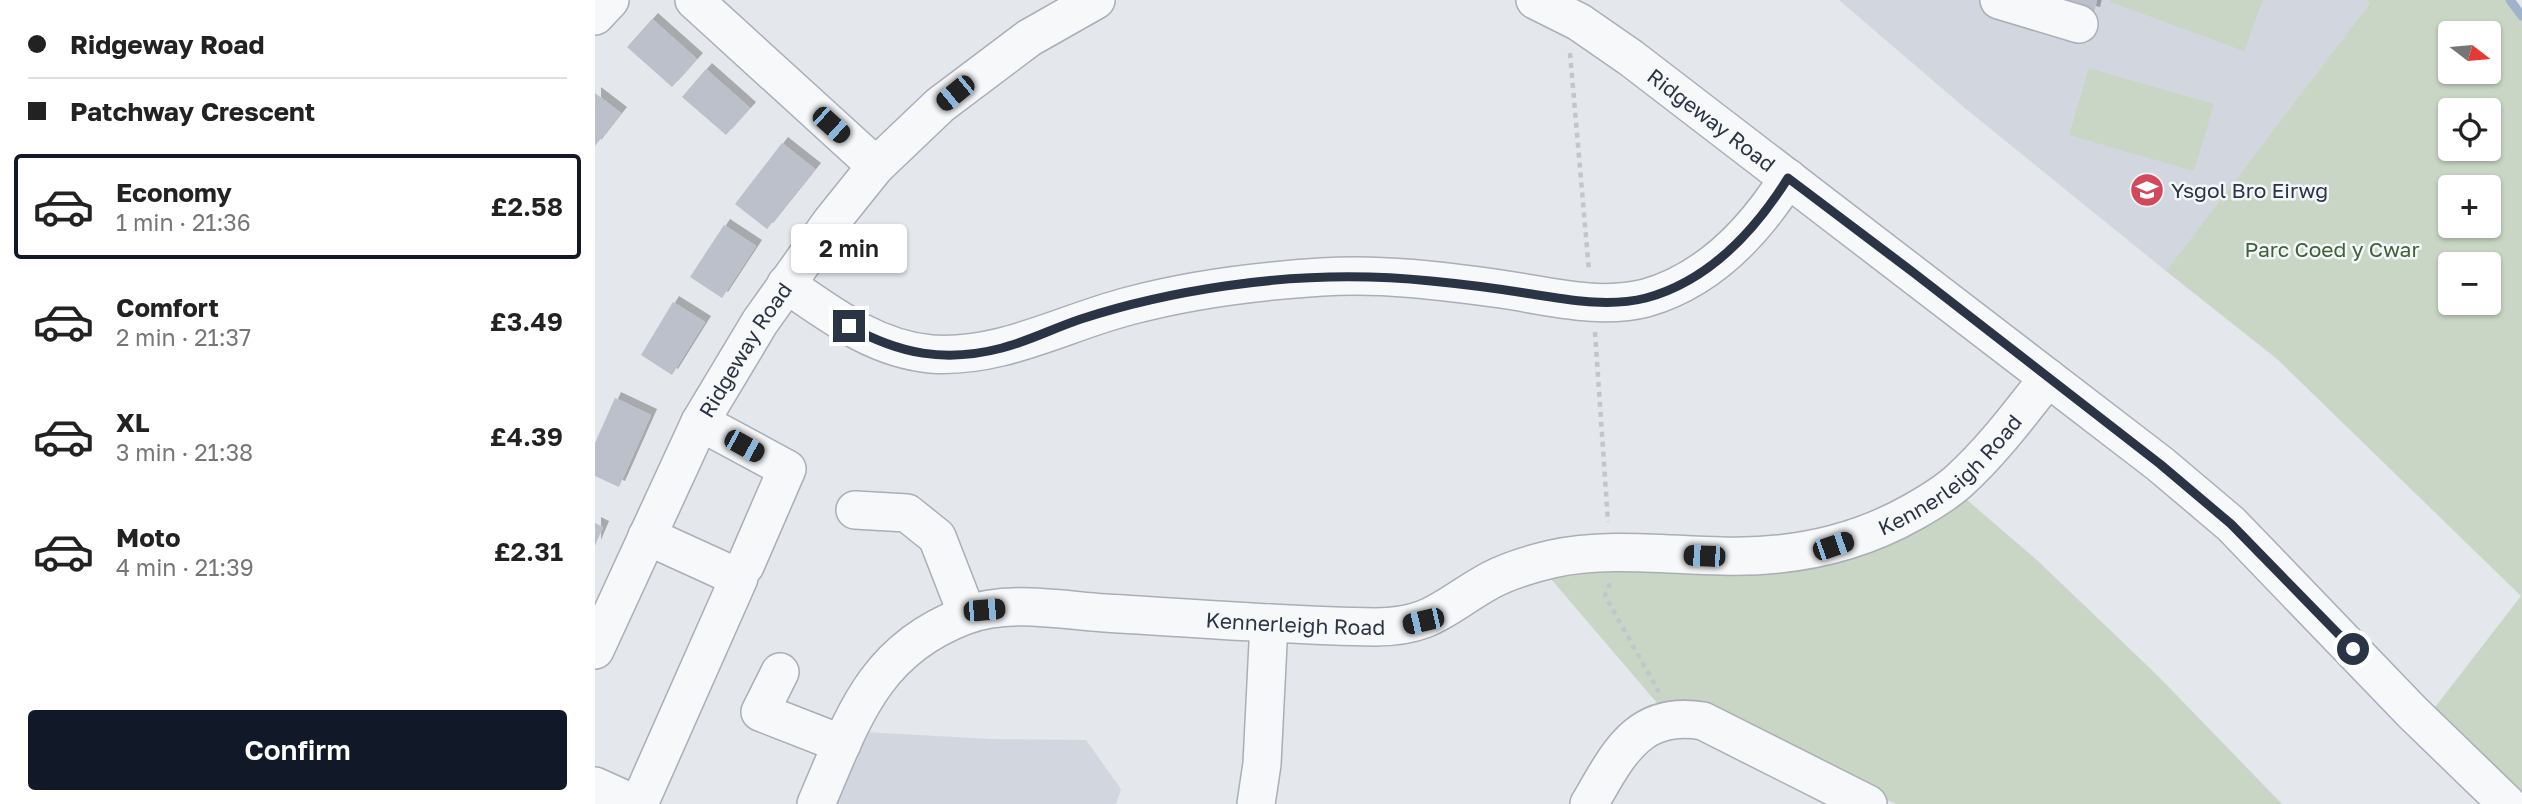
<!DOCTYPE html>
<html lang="en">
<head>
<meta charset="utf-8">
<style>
	:root { --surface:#fff; --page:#f2f2f2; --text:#222; --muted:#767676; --line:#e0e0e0; --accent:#111827 }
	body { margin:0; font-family:"Golos Text",sans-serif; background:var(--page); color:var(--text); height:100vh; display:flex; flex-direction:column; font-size:26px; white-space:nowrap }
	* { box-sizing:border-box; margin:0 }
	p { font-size:23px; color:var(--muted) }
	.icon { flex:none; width:38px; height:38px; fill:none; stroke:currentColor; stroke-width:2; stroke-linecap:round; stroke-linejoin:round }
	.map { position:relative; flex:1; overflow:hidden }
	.side { display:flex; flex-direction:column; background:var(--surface); width:595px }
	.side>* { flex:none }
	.hud { display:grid; align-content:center; height:154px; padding:0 28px; background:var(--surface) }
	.needle { width:46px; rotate:106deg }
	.tools { position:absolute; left:1843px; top:21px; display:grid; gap:14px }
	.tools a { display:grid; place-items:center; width:63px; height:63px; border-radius:7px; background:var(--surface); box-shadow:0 2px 5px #0004; font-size:35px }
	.end { position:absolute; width:32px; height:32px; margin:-16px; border:9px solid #2b3445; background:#fff; box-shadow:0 0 0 4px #fff }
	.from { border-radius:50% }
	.bubble { position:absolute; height:49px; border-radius:7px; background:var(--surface); box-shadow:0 2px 5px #0004; font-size:23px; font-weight:600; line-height:49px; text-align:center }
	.car { position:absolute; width:21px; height:42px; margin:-21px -10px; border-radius:9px; box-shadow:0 0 5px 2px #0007; background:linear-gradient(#222 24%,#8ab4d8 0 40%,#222 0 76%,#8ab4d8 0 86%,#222 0) }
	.hud b { display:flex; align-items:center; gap:24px; height:66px; font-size:26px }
	.hud b+b { border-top:2px solid var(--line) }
	.hud i { width:18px; height:18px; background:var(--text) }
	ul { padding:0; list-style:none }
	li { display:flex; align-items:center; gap:21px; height:105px; margin:0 14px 10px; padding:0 14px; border:4px solid transparent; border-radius:7px }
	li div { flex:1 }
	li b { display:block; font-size:26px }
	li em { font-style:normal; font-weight:600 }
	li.on { border-color:var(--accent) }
	li>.icon { width:63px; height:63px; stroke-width:1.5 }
	.action { display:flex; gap:14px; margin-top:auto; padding:14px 28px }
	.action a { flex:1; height:80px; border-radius:7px; background:var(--accent); color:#fff; font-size:28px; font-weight:600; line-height:80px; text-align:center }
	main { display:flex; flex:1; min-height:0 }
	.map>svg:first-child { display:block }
	.built { fill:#d2d6de }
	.green { fill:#c9d6c5; fill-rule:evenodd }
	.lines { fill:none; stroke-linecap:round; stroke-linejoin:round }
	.stream { stroke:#9fb4cc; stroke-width:9 }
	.building { fill:#bbc0ca; filter:url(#shadow) }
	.minor-casing { stroke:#a9aeb7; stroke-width:40 }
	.path { stroke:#c2c5cb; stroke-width:4.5; stroke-dasharray:5 5; stroke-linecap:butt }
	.minor { stroke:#f7f8fa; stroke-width:37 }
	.route { stroke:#2b3445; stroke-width:9 }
	.labels { text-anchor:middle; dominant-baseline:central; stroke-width:5; stroke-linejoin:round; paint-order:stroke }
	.street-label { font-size:21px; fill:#2b3445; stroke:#f4f6f9 }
	.poi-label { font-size:21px; fill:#2b3445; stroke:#f4f6f9; text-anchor:start }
	.park-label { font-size:21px; fill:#3f6138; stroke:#f4f6f9 }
</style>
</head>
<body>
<main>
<section class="side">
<div class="hud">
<b><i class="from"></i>Ridgeway Road</b>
<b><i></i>Patchway Crescent</b>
</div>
<ul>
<li class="on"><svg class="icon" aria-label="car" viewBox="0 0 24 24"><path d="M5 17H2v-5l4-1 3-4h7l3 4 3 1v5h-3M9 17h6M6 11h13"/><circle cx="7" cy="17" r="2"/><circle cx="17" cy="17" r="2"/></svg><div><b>Economy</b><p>1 min · 21:36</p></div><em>£2.58</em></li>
<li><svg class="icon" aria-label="car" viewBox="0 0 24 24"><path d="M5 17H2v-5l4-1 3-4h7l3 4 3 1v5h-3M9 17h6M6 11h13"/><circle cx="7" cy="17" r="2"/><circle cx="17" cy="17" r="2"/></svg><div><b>Comfort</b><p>2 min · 21:37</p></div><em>£3.49</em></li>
<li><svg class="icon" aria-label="car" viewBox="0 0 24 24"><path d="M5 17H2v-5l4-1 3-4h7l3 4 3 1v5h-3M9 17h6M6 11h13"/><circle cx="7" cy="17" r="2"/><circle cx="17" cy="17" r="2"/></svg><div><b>XL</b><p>3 min · 21:38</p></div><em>£4.39</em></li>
<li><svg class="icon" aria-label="car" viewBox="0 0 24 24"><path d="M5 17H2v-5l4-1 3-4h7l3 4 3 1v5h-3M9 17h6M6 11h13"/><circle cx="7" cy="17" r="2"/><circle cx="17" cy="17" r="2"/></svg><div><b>Moto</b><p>4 min · 21:39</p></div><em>£2.31</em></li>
</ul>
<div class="action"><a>Confirm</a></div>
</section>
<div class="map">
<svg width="1927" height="804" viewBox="0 0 1927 804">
	<defs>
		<filter id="shadow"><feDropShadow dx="6" dy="-6" stdDeviation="0" flood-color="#0004"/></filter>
	</defs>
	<rect width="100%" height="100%" fill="#e4e7ec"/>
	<path class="built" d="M1244,0H1772L1775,3L1571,271L1371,109Z
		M269,732L396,739L491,740L526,789L521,804H238Z"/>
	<path class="green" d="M1516,0H1668L1649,51L1515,2Z
		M1772,0H1917L1927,9V803L1834,715L1926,596L1682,359L1571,271L1775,3ZM1855,33H1894V72H1855ZM1855,110H1894V149H1855ZM1855,187H1894V226H1855ZM1855,264H1894V303H1855Z
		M1494,68L1619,104L1599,171L1474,135Z
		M1364,493L1443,561L1563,676L1687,804H1301L1217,765L1068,710L956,579L1012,571L1132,567Z"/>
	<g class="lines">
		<path class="stream" d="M1915,0L1927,16"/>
	</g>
	<path class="building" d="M1454,0H1502L1499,13Z
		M57,19L102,59L77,87L32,47Z
		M111,69L155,108L131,135L87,97Z
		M0,93L26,113L0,146Z
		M187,143L220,169L172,229L140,204Z
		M129,225L161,246L127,298L95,277Z
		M78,302L110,322L77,375L46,355Z
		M20,398L56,415L24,487L0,476V443Z
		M0,523L8,527L0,546Z"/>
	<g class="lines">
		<g class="minor-casing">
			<g id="minor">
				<path d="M99,0L281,166"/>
				<path id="s1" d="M940,0L984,22L1036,58L1565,464L1636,524L1817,712L1912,804"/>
				<path d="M1404,0L1484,24"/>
				<path d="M0,16L15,0"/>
				<path d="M191,284C236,315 280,349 336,354C406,359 468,323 534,306C597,289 663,281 727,277C786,273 848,281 906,289C953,296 1004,310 1051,298C1114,280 1159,232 1193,178"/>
				<path d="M105,422L192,469L150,566"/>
				<path d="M260,510L312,513L342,537L372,614"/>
				<path id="s2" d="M0,650L105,422L165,322L236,222L281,166L345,105L434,38L501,0"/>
				<path d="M185,672L165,712L247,744"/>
				<path d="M0,786L40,804"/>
				<path d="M44,804L144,578L52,536"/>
				<path id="s3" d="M221,804C257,721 277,651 369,616C412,599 465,610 510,613C600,618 690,626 780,627C838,627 850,605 896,580C915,570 936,564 957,559C1011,547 1071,555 1127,556C1195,558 1258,546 1318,512C1334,503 1351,493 1365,480C1398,450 1425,413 1453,378"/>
				<path d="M661,804L667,764L674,623"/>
				<path d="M994,804C1023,755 1042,710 1108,721L1273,804"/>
			</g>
		</g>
		<path class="path" d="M975,53L994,271
			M1000,332L1013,522
			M1015,583L1010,596L1064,692"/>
		<use href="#minor" class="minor"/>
	</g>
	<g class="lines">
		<path class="route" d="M254,326C304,354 350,363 407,348C434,341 459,328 486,319C532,304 582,293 630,286C698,276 768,274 836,281C867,284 899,288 930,293C970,299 1011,308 1051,298C1114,281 1159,232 1193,178L1319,273L1565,464L1636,524L1758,649"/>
	</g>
	<defs>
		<g id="school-disc" transform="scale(1.75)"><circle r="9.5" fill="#d1495b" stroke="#f4f6f9"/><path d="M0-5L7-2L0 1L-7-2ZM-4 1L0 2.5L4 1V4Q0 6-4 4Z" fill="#fff"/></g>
	</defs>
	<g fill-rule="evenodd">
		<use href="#school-disc" x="1552" y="190"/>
	</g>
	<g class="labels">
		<g class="street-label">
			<text stroke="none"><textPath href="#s1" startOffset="214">Ridgeway Road</textPath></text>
			<text stroke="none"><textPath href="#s2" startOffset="336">Ridgeway Road</textPath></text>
			<text stroke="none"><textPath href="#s3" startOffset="1274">Kennerleigh Road</textPath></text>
			<text stroke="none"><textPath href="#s3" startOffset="581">Kennerleigh Road</textPath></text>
		</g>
		<g class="poi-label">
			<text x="1576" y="190">Ysgol Bro Eirwg</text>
		</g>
		<g class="park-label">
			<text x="1737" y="249">Parc Coed y Cwar</text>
		</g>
	</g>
</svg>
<div class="tools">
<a><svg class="needle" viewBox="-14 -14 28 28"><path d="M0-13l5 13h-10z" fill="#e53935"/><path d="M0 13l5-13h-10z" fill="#767676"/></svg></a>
<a><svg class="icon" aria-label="locate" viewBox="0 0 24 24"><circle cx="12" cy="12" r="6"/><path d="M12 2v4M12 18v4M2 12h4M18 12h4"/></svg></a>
<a>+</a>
<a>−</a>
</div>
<i class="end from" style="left:1758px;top:649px"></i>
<i class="end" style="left:254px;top:326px"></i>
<div class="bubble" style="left:196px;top:224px;width:116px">2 min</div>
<i class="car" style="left:360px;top:93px;rotate:231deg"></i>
<i class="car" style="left:236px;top:125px;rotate:132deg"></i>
<i class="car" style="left:149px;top:446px;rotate:119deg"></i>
<i class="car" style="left:1238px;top:546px;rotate:71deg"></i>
<i class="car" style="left:1109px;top:556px;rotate:272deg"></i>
<i class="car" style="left:389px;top:610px;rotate:85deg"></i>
<i class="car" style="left:828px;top:621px;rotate:257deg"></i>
</div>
</main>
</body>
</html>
